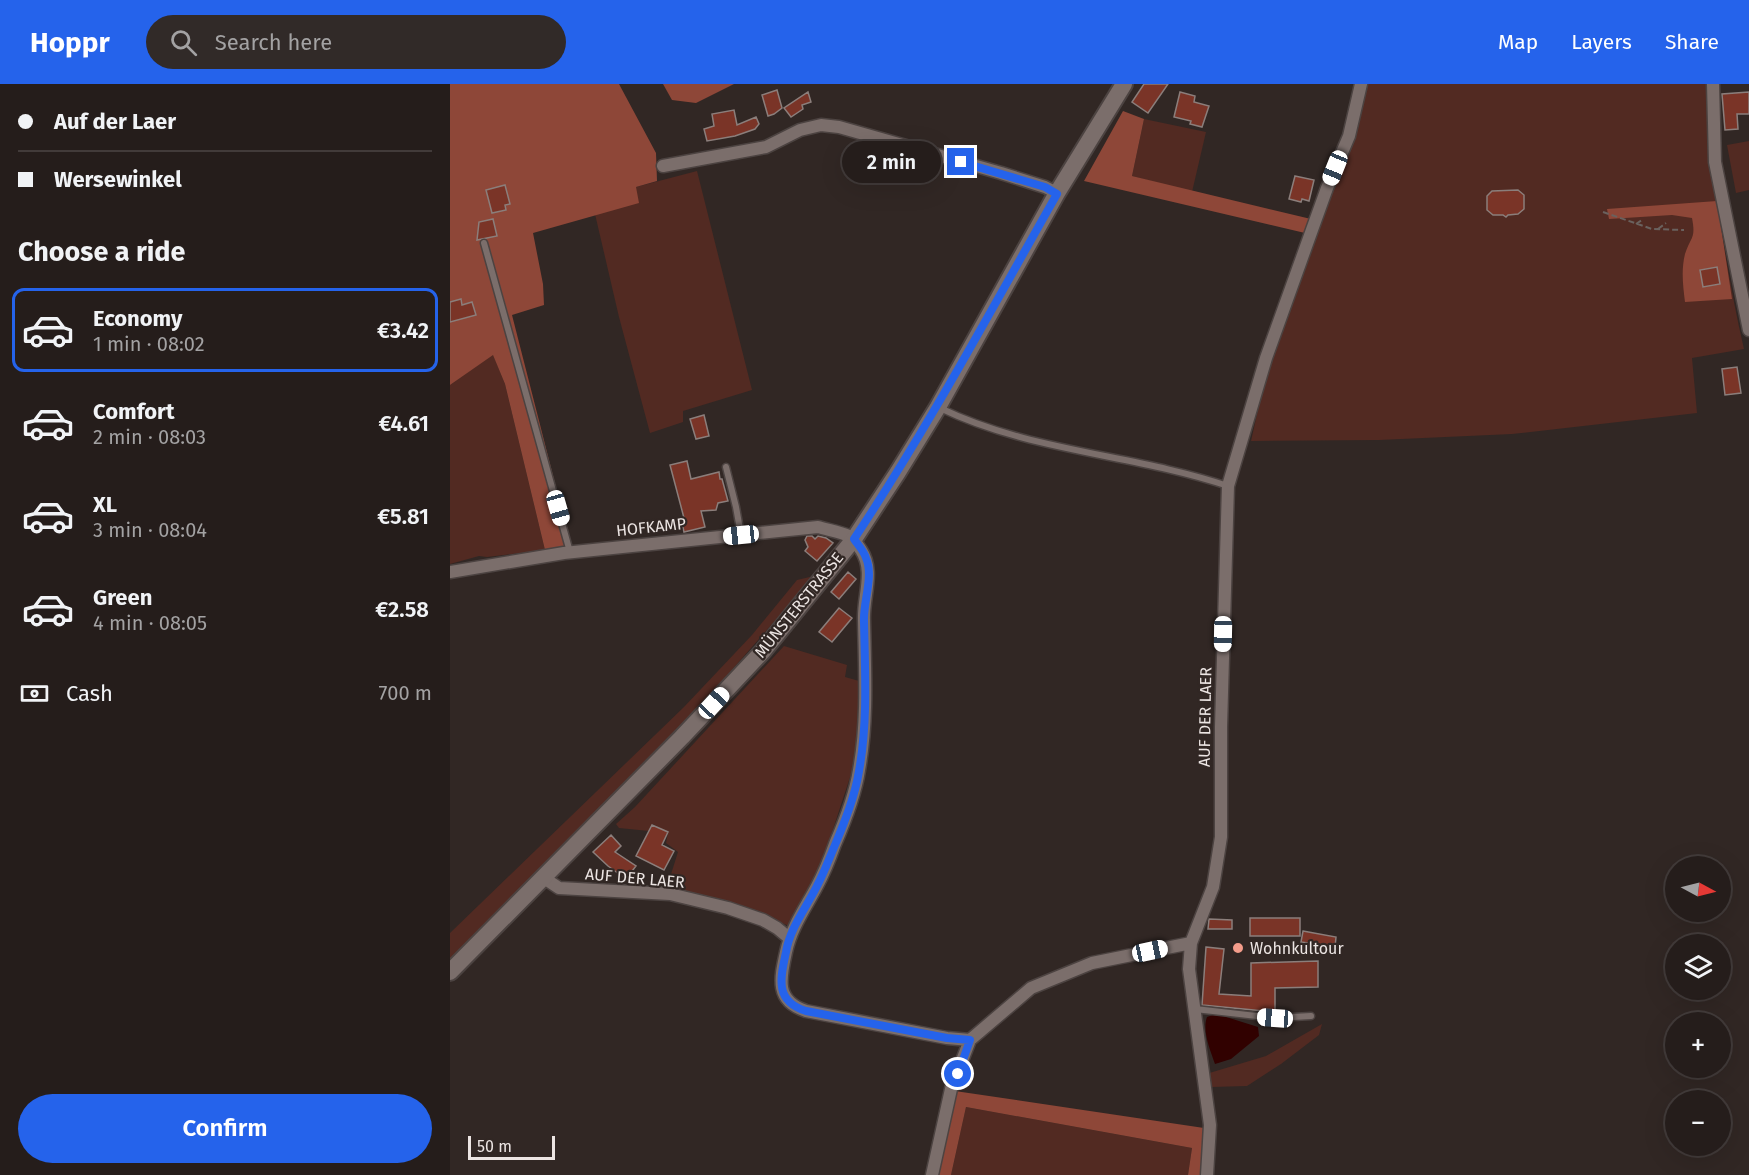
<!DOCTYPE html>
<html lang="en">
<head>
<meta charset="utf-8">
<style>
	:root { --surface:#251d1b; --page:#312a28; --text:#f1f3f6; --muted:#a3a2a3; --line:#423b3a; --accent:#2563eb }
	body { margin:0; font-family:"Fira Sans",sans-serif; background:var(--page); color:var(--text); height:100vh; display:flex; flex-direction:column; font-size:22px; white-space:nowrap }
	* { box-sizing:border-box; margin:0 }
	p { font-size:20px; color:var(--muted) }
	.icon { flex:none; width:33px; height:33px; fill:none; stroke:currentColor; stroke-width:2; stroke-linecap:round; stroke-linejoin:round }
	.map { position:relative; flex:1; overflow:hidden }
	.drawer { display:flex; flex-direction:column; background:var(--surface); width:450px }
	.drawer>* { flex:none }
	.banner { display:grid; align-content:center; height:132px; padding:0 18px; background:var(--surface) }
	.needle { width:39px; rotate:97deg }
	.fabs { position:absolute; left:1215px; top:772px; display:grid; gap:12px }
	.fabs a { display:grid; place-items:center; width:66px; height:66px; border-radius:50%; background:var(--surface); box-shadow:0 6px 24px #0002,0 0 0 2px var(--line); font-size:30px }
	.scale { position:absolute; left:18px; bottom:15px; width:87px; box-sizing:border-box; padding-left:6px; border:3px solid #ece5e3; border-top:0; font-size:16px; line-height:21px; white-space:nowrap; color:#ece5e3; -webkit-text-stroke:4px #312724; paint-order:stroke }
	.end { position:absolute; width:27px; height:27px; margin:-14px; border:8px solid #2563eb; background:#fff; box-shadow:0 0 0 3px #fff }
	.from { border-radius:50% }
	.bubble { position:absolute; height:42px; border-radius:21px; background:var(--surface); box-shadow:0 6px 24px #0002,0 0 0 2px var(--line); font-size:20px; font-weight:600; line-height:42px; text-align:center }
	.car { position:absolute; width:18px; height:36px; margin:-18px -9px; border-radius:8px; box-shadow:0 0 4px 2px #0007; background:linear-gradient(#fff 24%,#345 0 40%,#fff 0 76%,#345 0 86%,#fff 0) }
	.banner b { display:flex; align-items:center; gap:21px; height:57px; font-size:22px }
	.banner b+b { border-top:2px solid var(--line) }
	.banner i { width:15px; height:15px; background:var(--text) }
	ul { padding:0; list-style:none }
	li { display:flex; align-items:center; gap:18px; height:84px; margin:0 12px 9px; padding:0 6px; border:3px solid transparent; border-radius:12px }
	li div { flex:1 }
	li b { display:block; font-size:22px }
	li em { font-style:normal; font-weight:600 }
	li.active { border-color:var(--accent) }
	li>.icon { width:54px; height:54px; stroke-width:1.5 }
	h2 { padding:0 18px; font-size:27px; line-height:72px }
	.pay { display:flex; align-items:center; gap:15px; height:66px; padding:0 18px; font-size:22px }
	.pay p { margin-inline-start:auto }
	.cta { display:flex; gap:12px; margin-top:auto; padding:12px 18px }
	.cta a { flex:1; height:69px; border-radius:36px; background:var(--accent); color:#fff; font-size:24px; font-weight:600; line-height:69px; text-align:center }
	header { display:flex; align-items:center; gap:36px; box-sizing:border-box; height:84px; padding:0 30px; background:var(--accent); color:#fff }
	header strong { font-size:28px }
	nav { display:flex; gap:33px; margin-inline-start:auto; font-size:21px }
	.search { width:420px; height:54px; background:var(--page); display:flex; align-items:center; gap:15px; box-sizing:border-box; padding:0 21px; border-radius:33px; color:var(--muted); font-size:22px }
	main { display:flex; flex:1; min-height:0 }
	.map>svg:first-child { display:block }
	.green { fill:#522a22 }
	.forest { fill:#8e4738 }
	.water { fill:#310100 }
	.building { fill:#7a3427; stroke:#8b7e7b; stroke-width:1.5 }
	.lines { fill:none; stroke-linecap:round; stroke-linejoin:round }
	.service-casing { stroke:#4c4341; stroke-width:9 }
	.minor-casing { stroke:#4c4341; stroke-width:15 }
	.secondary-casing { stroke:#4c4341; stroke-width:20 }
	.path { stroke:#6a615e; stroke-width:2; stroke-dasharray:6 3; stroke-linecap:butt }
	.service { stroke:#7b6e6b; stroke-width:6 }
	.minor { stroke:#7b6e6b; stroke-width:12 }
	.secondary { stroke:#7b6e6b; stroke-width:16 }
	.route { stroke:#2563eb; stroke-width:8 }
	.poi-dot { fill:#f49d8b; stroke:#312724; stroke-width:2 }
	.labels { text-anchor:middle; dominant-baseline:central; stroke-width:4.5; stroke-linejoin:round; paint-order:stroke }
	.street-label { font-size:16px; fill:#ece5e3; stroke:#312724 }
	.poi-label { font-size:16px; fill:#ece5e3; stroke:#312724; text-anchor:start }
</style>
</head>
<body>
<header>
<strong>Hoppr</strong>
<div class="search"><svg class="icon" aria-label="search" viewBox="0 0 24 24"><circle cx="10" cy="10" r="6"/><path d="M15 15l6 6"/></svg>Search here</div>
<nav><a>Map</a><a>Layers</a><a>Share</a></nav>
</header>
<main>
<section class="drawer">
<div class="banner">
<b><i class="from"></i>Auf der Laer</b>
<b><i></i>Wersewinkel</b>
</div>
<h2>Choose a ride</h2>
<ul>
<li class="active"><svg class="icon" aria-label="car" viewBox="0 0 24 24"><path d="M5 17H2v-5l4-1 3-4h7l3 4 3 1v5h-3M9 17h6M6 11h13"/><circle cx="7" cy="17" r="2"/><circle cx="17" cy="17" r="2"/></svg><div><b>Economy</b><p>1 min · 08:02</p></div><em>€3.42</em></li>
<li><svg class="icon" aria-label="car" viewBox="0 0 24 24"><path d="M5 17H2v-5l4-1 3-4h7l3 4 3 1v5h-3M9 17h6M6 11h13"/><circle cx="7" cy="17" r="2"/><circle cx="17" cy="17" r="2"/></svg><div><b>Comfort</b><p>2 min · 08:03</p></div><em>€4.61</em></li>
<li><svg class="icon" aria-label="car" viewBox="0 0 24 24"><path d="M5 17H2v-5l4-1 3-4h7l3 4 3 1v5h-3M9 17h6M6 11h13"/><circle cx="7" cy="17" r="2"/><circle cx="17" cy="17" r="2"/></svg><div><b>XL</b><p>3 min · 08:04</p></div><em>€5.81</em></li>
<li><svg class="icon" aria-label="car" viewBox="0 0 24 24"><path d="M5 17H2v-5l4-1 3-4h7l3 4 3 1v5h-3M9 17h6M6 11h13"/><circle cx="7" cy="17" r="2"/><circle cx="17" cy="17" r="2"/></svg><div><b>Green</b><p>4 min · 08:05</p></div><em>€2.58</em></li>
</ul>
<div class="pay"><svg class="icon" aria-label="cash" viewBox="0 0 24 24"><path d="M3 7h18v10H3z"/><circle cx="12" cy="12" r="2"/></svg>Cash<p>700 m</p></div>
<div class="cta"><a>Confirm</a></div>
</section>
<div class="map">
<svg width="1299" height="1091" viewBox="0 0 1299 1091">
	<rect width="100%" height="100%" fill="#312724"/>
	<path class="green" d="M918,0H1257C1257,47 1263,91 1270,138C1277,181 1284,222 1294,265L1242,274L1247,329L1062,350L929,356L801,357L818,281L885,96L909,37Z
		M694,35L756,48L742,108L682,92Z
		M1299,57V106L1286,109L1277,61Z
		M247,87L302,306L233,327V338L200,349L169,233L145,130L153,128L186,103Z
		M43,270L55,300L95,466L37,473L29,472L0,480V301Z
		M364,492L259,612L0,876V849L234,623L302,551L347,496Z
		M334,562L397,581L395,593L409,597L406,675L370,785L340,842L276,820L216,806L228,768L216,759L218,749L203,740L199,747L169,744L166,740L185,723Z
		M872,940L869,951L831,980L797,1002L761,1003L756,990L816,972Z
		M516,1023L742,1064L738,1091H501Z"/>
	<path class="forest" d="M0,0H169L206,69L207,97L186,103L189,119L83,149L93,200L94,221L62,231L121,462L95,466L55,300L43,271L0,301Z
		M213,0H284L246,19L222,16Z
		M673,27L694,35L682,92L861,135L855,149L634,97Z
		M1267,117L1282,215L1235,218C1233,202 1231,186 1235,170C1241,152 1246,155 1242,134L1222,131L1159,135L1157,125Z
		M505,1007L754,1044L751,1091H738L742,1064L516,1023L501,1091H487Z"/>
	<path class="water" d="M763,931L773,932L808,943L809,952L781,975L765,980C760,965 752,947 757,933Z"/>
	<path class="building" d="M694,0H718L698,29L682,18Z
		M327,6L332,24L324,30L318,32L312,11Z
		M358,8L361,18L352,21L353,25L341,33L334,24Z
		M730,8L745,12L744,18L759,22L752,43L740,40L741,37L724,33Z
		M1299,8V30H1287L1288,45L1275,46L1272,10Z
		M284,26L287,41L306,33L309,40L305,45L285,52L257,57L254,45L264,42L262,30Z
		M845,92L864,96L859,117L852,115L851,118L839,115Z
		M55,101L60,120L55,121L56,126L42,129L36,106Z
		M1068,106L1074,111V125L1068,130L1058,131L1056,133L1053,131H1043L1037,126V112L1042,107Z
		M43,135L47,152L27,156L29,138Z
		M1267,183L1270,200L1253,203L1250,186Z
		M11,215L12,221L22,218L26,231L0,238V218Z
		M1287,283L1291,309L1275,311L1272,285Z
		M254,331L259,352L246,355L240,335Z
		M237,377L241,395L269,388L270,395H272L278,417L268,419L266,426L251,427L255,443L234,448L231,435L234,434L220,381Z
		M357,452H362L365,455L368,452L376,454L383,459L367,477L355,467L358,463L355,456Z
		M398,488L406,495L389,515L381,508Z
		M389,524L402,534L382,558L369,548Z
		M202,741L218,748L212,761L224,767L214,786L186,772Z
		M161,751L171,762L165,768L186,782L176,795L158,782L143,768Z
		M800,834H850V852H800Z
		M759,835L782,836V845H758Z
		M853,847L886,853L885,863L851,858Z
		M756,863L774,865L769,910L801,912V879L868,877V903L825,904V928L752,921Z"/>
	<g class="lines">
		<g class="service-casing">
			<path id="service" d="M34,159L120,468
				M490,324C581,368 683,370 778,402
				M276,383L286,423L291,451
				M745,925L825,934L861,932"/>
		</g>
		<g class="minor-casing">
			<path id="minor" d="M1263,0L1265,78L1299,246
				M213,82L316,63L350,46L371,41L389,43L551,89L595,103L607,109
				M0,488L114,469L368,443C378,446 390,448 399,452C404,455 407,460 411,466C425,487 413,512 414,536C415,586 418,637 409,686C405,712 395,737 385,760C380,774 374,789 367,802C356,823 341,844 336,868C330,895 325,917 356,927L497,954L520,956
				M94,794L109,804L220,810L278,824L313,836L327,844L339,854
				M741,859L739,885L760,1041L757,1091
				M482,1091L501,1005L520,956L581,904L642,879L741,859L763,803L771,753V643L778,402L816,274L877,104L899,52L911,0"/>
		</g>
		<g class="secondary-casing">
			<path id="secondary" d="M0,888L232,653L313,567L404,455L448,388L488,323L607,109L674,0"/>
		</g>
		<path class="path" d="M1153,128L1202,145L1234,146
			M1186,140L1192,136
			M1208,145L1216,139"/>
		<use href="#service" class="service"/>
		<use href="#minor" class="minor"/>
		<use href="#secondary" class="secondary"/>
	</g>
	<g class="lines">
		<path class="route" d="M508,990L520,956L497,954L356,927C325,917 330,896 336,868C340,844 356,824 367,802C374,789 379,775 385,761C395,737 405,712 409,687C418,638 415,587 414,537C413,518 424,492 416,474C414,467 408,461 404,455C478,344 541,226 607,110L595,103L511,78"/>
	</g>
	<circle class="poi-dot" cx="788" cy="864" r="6"/>
	<g class="labels">
		<g class="street-label">
			<text transform="translate(201 443) rotate(-6)">HOFKAMP</text>
			<text transform="translate(349 521) rotate(-51)">MÜNSTERSTRASSE</text>
			<text transform="translate(755 633) rotate(-89)">AUF DER LAER</text>
			<text transform="translate(185 794) rotate(5)">AUF DER LAER</text>
		</g>
		<g class="poi-label">
			<text x="800" y="864">Wohnkultour</text>
		</g>
	</g>
</svg>
<div class="fabs">
<a><svg class="needle" viewBox="-14 -14 28 28"><path d="M0-13l5 13h-10z" fill="#e53935"/><path d="M0 13l5-13h-10z" fill="#a3a2a3"/></svg></a>
<a><svg class="icon" aria-label="layers" viewBox="0 0 24 24"><path d="M12 4l9 5-9 5-9-5zM3 14l9 5 9-5"/></svg></a>
<a>+</a>
<a>−</a>
</div>
<div class="scale">50 m</div>
<i class="end from" style="left:508px;top:990px"></i>
<i class="end" style="left:511px;top:78px"></i>
<div class="bubble" style="left:392px;top:57px;width:99px">2 min</div>
<i class="car" style="left:885px;top:84px;rotate:202deg"></i>
<i class="car" style="left:108px;top:424px;rotate:164deg"></i>
<i class="car" style="left:291px;top:451px;rotate:264deg"></i>
<i class="car" style="left:773px;top:550px;rotate:181deg"></i>
<i class="car" style="left:264px;top:619px;rotate:43deg"></i>
<i class="car" style="left:700px;top:867px;rotate:78deg"></i>
<i class="car" style="left:825px;top:934px;rotate:274deg"></i>
</div>
</main>
</body>
</html>
